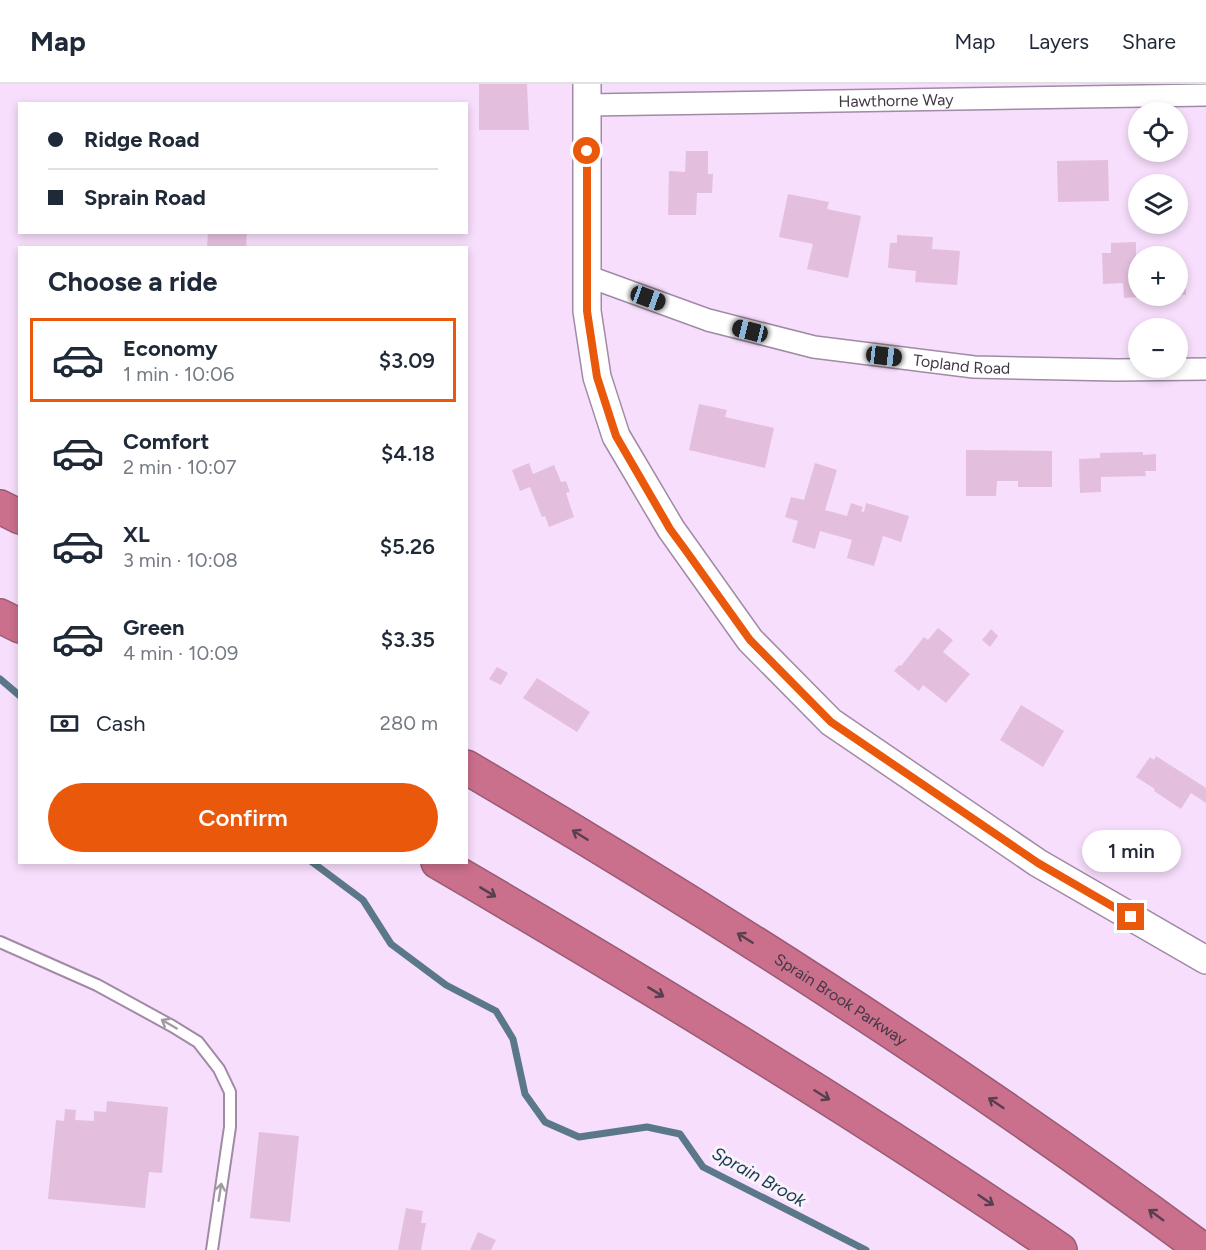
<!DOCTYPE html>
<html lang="en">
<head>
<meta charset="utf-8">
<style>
	:root { --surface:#fff; --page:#f6f6f7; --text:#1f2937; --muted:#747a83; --line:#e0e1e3; --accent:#ea580c }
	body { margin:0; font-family:Figtree,sans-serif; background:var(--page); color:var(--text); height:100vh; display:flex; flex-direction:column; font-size:22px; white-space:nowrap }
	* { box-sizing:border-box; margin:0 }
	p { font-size:20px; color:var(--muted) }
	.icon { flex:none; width:33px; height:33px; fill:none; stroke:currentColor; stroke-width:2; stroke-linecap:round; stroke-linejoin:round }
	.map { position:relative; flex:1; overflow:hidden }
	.sheet { position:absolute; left:18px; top:162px; width:450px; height:618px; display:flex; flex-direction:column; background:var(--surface); border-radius:0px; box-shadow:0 3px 9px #0003 }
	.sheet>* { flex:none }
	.banner { position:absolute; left:18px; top:18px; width:450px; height:132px; border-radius:0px; box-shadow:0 3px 9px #0003; display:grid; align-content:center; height:132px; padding:0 30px; background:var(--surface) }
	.fabs { position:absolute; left:1128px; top:18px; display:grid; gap:12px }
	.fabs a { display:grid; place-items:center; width:60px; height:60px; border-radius:50%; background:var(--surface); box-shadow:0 3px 9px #0003; font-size:30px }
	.end { position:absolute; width:27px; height:27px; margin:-14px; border:8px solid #ea580c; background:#fff; box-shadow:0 0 0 3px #fff }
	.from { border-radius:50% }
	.bubble { position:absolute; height:42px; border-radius:21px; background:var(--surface); box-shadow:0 3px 9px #0003; font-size:20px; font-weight:600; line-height:42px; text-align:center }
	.car { position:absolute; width:18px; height:36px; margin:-18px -9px; border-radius:8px; box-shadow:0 0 4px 2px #0007; background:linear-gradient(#222 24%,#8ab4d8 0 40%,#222 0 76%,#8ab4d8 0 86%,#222 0) }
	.banner b { display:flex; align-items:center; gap:21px; height:57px; font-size:22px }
	.banner b+b { border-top:2px solid var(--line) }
	.banner i { width:15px; height:15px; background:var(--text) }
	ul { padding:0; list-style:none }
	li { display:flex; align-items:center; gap:18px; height:84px; margin:0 12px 9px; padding:0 18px; border:3px solid transparent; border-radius:0px }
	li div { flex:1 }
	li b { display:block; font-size:22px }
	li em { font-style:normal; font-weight:600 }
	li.selected { border-color:var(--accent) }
	li>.icon { width:54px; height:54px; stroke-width:1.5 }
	h2 { padding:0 30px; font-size:27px; line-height:72px }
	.pay { display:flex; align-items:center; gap:15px; height:66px; padding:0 30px; font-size:22px }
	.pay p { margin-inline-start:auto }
	.cta { display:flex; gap:12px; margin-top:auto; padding:12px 30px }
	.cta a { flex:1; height:69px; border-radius:36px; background:var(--accent); color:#fff; font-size:24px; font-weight:600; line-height:69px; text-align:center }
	header { display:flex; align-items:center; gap:36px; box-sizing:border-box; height:84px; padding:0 30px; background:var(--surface); border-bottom:2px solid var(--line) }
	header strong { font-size:28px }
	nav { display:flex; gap:33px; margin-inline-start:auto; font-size:21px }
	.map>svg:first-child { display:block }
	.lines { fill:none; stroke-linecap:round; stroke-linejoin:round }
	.stream { stroke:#5b788a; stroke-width:7 }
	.building { fill:#e3bfdd }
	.service-casing { stroke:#a08aa5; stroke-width:14 }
	.minor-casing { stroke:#a08aa5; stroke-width:24 }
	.tertiary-casing { stroke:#a08aa5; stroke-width:30 }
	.motorway-casing { stroke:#9a5c73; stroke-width:36 }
	.service { stroke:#fff; stroke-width:10 }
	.minor { stroke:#fff; stroke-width:21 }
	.tertiary { stroke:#fff; stroke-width:27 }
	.motorway { stroke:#ca6f8c; stroke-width:33 }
	.oneway { stroke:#56404f }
	.oneway2 { stroke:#a09ca2 }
	.route { stroke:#ea580c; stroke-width:8 }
	.labels { text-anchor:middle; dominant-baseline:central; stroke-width:6; stroke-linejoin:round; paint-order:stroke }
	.street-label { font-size:16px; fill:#423844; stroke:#fbf1fd }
	.water-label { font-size:18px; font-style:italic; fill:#143c4d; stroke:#fbf1fd }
</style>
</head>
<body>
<header>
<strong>Map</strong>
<nav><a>Map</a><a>Layers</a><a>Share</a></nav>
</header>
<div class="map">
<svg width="1206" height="1166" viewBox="0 0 1206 1166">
	<rect width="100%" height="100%" fill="#f7defc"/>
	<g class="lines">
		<path class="stream" d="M0,595L20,612
			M312,778L363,816L391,860L446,901L496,927L513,955L525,1010L545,1038L579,1053L647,1043L680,1050L703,1083L866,1166"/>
	</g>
	<path class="building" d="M479,0H527L529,46H479Z
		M686,67H708V90H713L712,109H697L696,131H668L669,87L685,88Z
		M1108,76L1109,117L1058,118L1057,77Z
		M788,110L829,118L827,125L861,132L848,194L807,185L813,160L779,153Z
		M208,148H247L246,164H207Z
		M897,151L933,153L932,165L960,167L957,201L915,198L916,187L888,184L890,159H897Z
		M1136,158V172H1138V213L1124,214L1123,199L1103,200L1102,169H1111V159Z
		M1185,187L1186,211H1178V188Z
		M699,320L727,326L725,333L774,344L765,384L689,366Z
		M966,366L1052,367V403H1018V397H997L996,412H966Z
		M1143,368V371L1156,370V387H1145L1146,392L1101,393V408L1080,409L1079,375L1100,374V369Z
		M529,379L533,390L554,381L561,398L566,397L570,408L566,409L574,433L549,443L545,432L542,433L530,403L520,407L512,386Z
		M815,379L837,386L825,426L847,432L851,419L863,423L861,427L864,428L866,419L909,432L901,458L883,452L874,482L847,474L852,456L820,447L815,465L792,458L798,437L785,433L791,413L804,416Z
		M938,544L953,556L943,568L970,590L946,619L923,601L919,607L894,587L899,581L901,582L924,553L928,556Z
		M991,545L998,552L990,563L982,556Z
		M497,583L508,589L501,601L489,595Z
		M537,594L590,628L577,648L523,614Z
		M1021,621L1064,647L1043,683L1000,656Z
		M1156,672L1206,704V719L1191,709L1181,725L1154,707L1155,705L1136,693L1150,673L1154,676Z
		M107,1017L168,1023L162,1089L149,1088L145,1124L48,1115L56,1036L64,1037L65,1025L76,1026L75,1036L94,1037V1027L106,1028Z
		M259,1048L299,1052L290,1138L250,1134Z
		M406,1124L423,1127L421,1139H426L421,1166H398Z
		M478,1148L496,1156L491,1166H470Z"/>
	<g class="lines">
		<g class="service-casing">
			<path id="service" d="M0,858L97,901L172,942L198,958L219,985L230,1008V1043L212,1166"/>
		</g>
		<g class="minor-casing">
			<g id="minor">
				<path id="s1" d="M587,21L1206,11"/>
				<path id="s2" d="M587,192L708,236L814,263L974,283L1117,286L1206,285"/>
			</g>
		</g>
		<g class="tertiary-casing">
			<path id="tertiary" d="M587,0V227L597,293L616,352L671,445L750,556L831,638L1038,779L1206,876"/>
		</g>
		<g class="motorway-casing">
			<g id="motorway">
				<path d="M0,423L20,433"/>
				<path d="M0,532L20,542"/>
				<path id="s3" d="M466,683C719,832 968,991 1203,1166"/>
				<path d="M438,778C649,901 858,1028 1060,1166"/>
			</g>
		</g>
		<use href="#service" class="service"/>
		<use href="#minor" class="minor"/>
		<use href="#tertiary" class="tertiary"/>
		<use href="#motorway" class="motorway"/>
	</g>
	<defs><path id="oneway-shaft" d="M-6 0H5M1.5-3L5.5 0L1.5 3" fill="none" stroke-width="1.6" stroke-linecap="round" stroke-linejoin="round" transform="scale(1.5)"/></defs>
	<g class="oneway">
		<use href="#oneway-shaft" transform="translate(580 751) rotate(-148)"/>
		<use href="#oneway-shaft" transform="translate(488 808) rotate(31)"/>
		<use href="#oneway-shaft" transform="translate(745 854) rotate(-148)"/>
		<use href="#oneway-shaft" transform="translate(656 908) rotate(31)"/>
		<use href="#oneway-shaft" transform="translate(822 1011) rotate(32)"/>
		<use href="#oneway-shaft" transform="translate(996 1019) rotate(-146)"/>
		<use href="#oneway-shaft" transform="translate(986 1116) rotate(34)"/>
		<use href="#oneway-shaft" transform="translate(1156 1131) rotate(-144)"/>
	</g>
	<g class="oneway2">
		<use href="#oneway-shaft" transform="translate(169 940) rotate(-150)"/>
		<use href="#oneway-shaft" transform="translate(220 1108) rotate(-81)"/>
	</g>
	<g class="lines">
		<path class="route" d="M587,67V227L597,293L616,352L670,445L684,464L750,556L831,638L1038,779L1131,833"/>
	</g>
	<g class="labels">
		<g class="street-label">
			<text stroke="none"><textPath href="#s1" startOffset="309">Hawthorne Way</textPath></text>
			<text stroke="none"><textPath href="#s2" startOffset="387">Topland Road</textPath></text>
			<text stroke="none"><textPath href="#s3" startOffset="441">Sprain Brook Parkway</textPath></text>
		</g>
		<g class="water-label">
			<text transform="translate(759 1093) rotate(29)">Sprain Brook</text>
		</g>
	</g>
</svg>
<div class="fabs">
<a><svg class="icon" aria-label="locate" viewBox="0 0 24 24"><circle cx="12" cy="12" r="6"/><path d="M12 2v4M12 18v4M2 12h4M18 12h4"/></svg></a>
<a><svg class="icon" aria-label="layers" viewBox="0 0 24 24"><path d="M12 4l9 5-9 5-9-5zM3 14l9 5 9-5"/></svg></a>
<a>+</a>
<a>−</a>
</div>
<i class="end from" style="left:587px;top:67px"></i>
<i class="end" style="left:1131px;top:833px"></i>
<div class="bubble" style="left:1082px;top:746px;width:99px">1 min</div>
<i class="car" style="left:648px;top:214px;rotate:110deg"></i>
<i class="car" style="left:750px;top:247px;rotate:284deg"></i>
<i class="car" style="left:884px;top:272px;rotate:97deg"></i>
<div class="banner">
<b><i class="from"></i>Ridge Road</b>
<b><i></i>Sprain Road</b>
</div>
<section class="sheet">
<h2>Choose a ride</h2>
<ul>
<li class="selected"><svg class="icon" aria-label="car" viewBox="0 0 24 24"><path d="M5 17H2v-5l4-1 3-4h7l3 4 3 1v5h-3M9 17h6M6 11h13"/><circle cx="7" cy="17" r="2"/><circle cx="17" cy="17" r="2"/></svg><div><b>Economy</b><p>1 min · 10:06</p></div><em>$3.09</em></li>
<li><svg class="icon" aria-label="car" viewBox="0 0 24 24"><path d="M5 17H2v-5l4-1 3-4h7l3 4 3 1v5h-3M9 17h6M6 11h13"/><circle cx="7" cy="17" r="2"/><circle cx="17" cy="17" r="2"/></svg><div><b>Comfort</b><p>2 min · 10:07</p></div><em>$4.18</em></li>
<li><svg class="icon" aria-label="car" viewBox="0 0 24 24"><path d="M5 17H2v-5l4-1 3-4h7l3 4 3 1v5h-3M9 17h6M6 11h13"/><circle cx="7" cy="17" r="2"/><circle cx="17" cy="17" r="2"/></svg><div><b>XL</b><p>3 min · 10:08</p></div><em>$5.26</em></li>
<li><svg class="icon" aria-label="car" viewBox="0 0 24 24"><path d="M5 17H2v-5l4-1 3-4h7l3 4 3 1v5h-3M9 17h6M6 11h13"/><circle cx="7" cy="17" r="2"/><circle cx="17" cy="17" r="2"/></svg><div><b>Green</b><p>4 min · 10:09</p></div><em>$3.35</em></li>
</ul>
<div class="pay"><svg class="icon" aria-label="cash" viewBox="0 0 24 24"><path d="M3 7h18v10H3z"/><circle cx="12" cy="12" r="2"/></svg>Cash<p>280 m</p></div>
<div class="cta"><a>Confirm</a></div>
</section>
</div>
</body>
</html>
